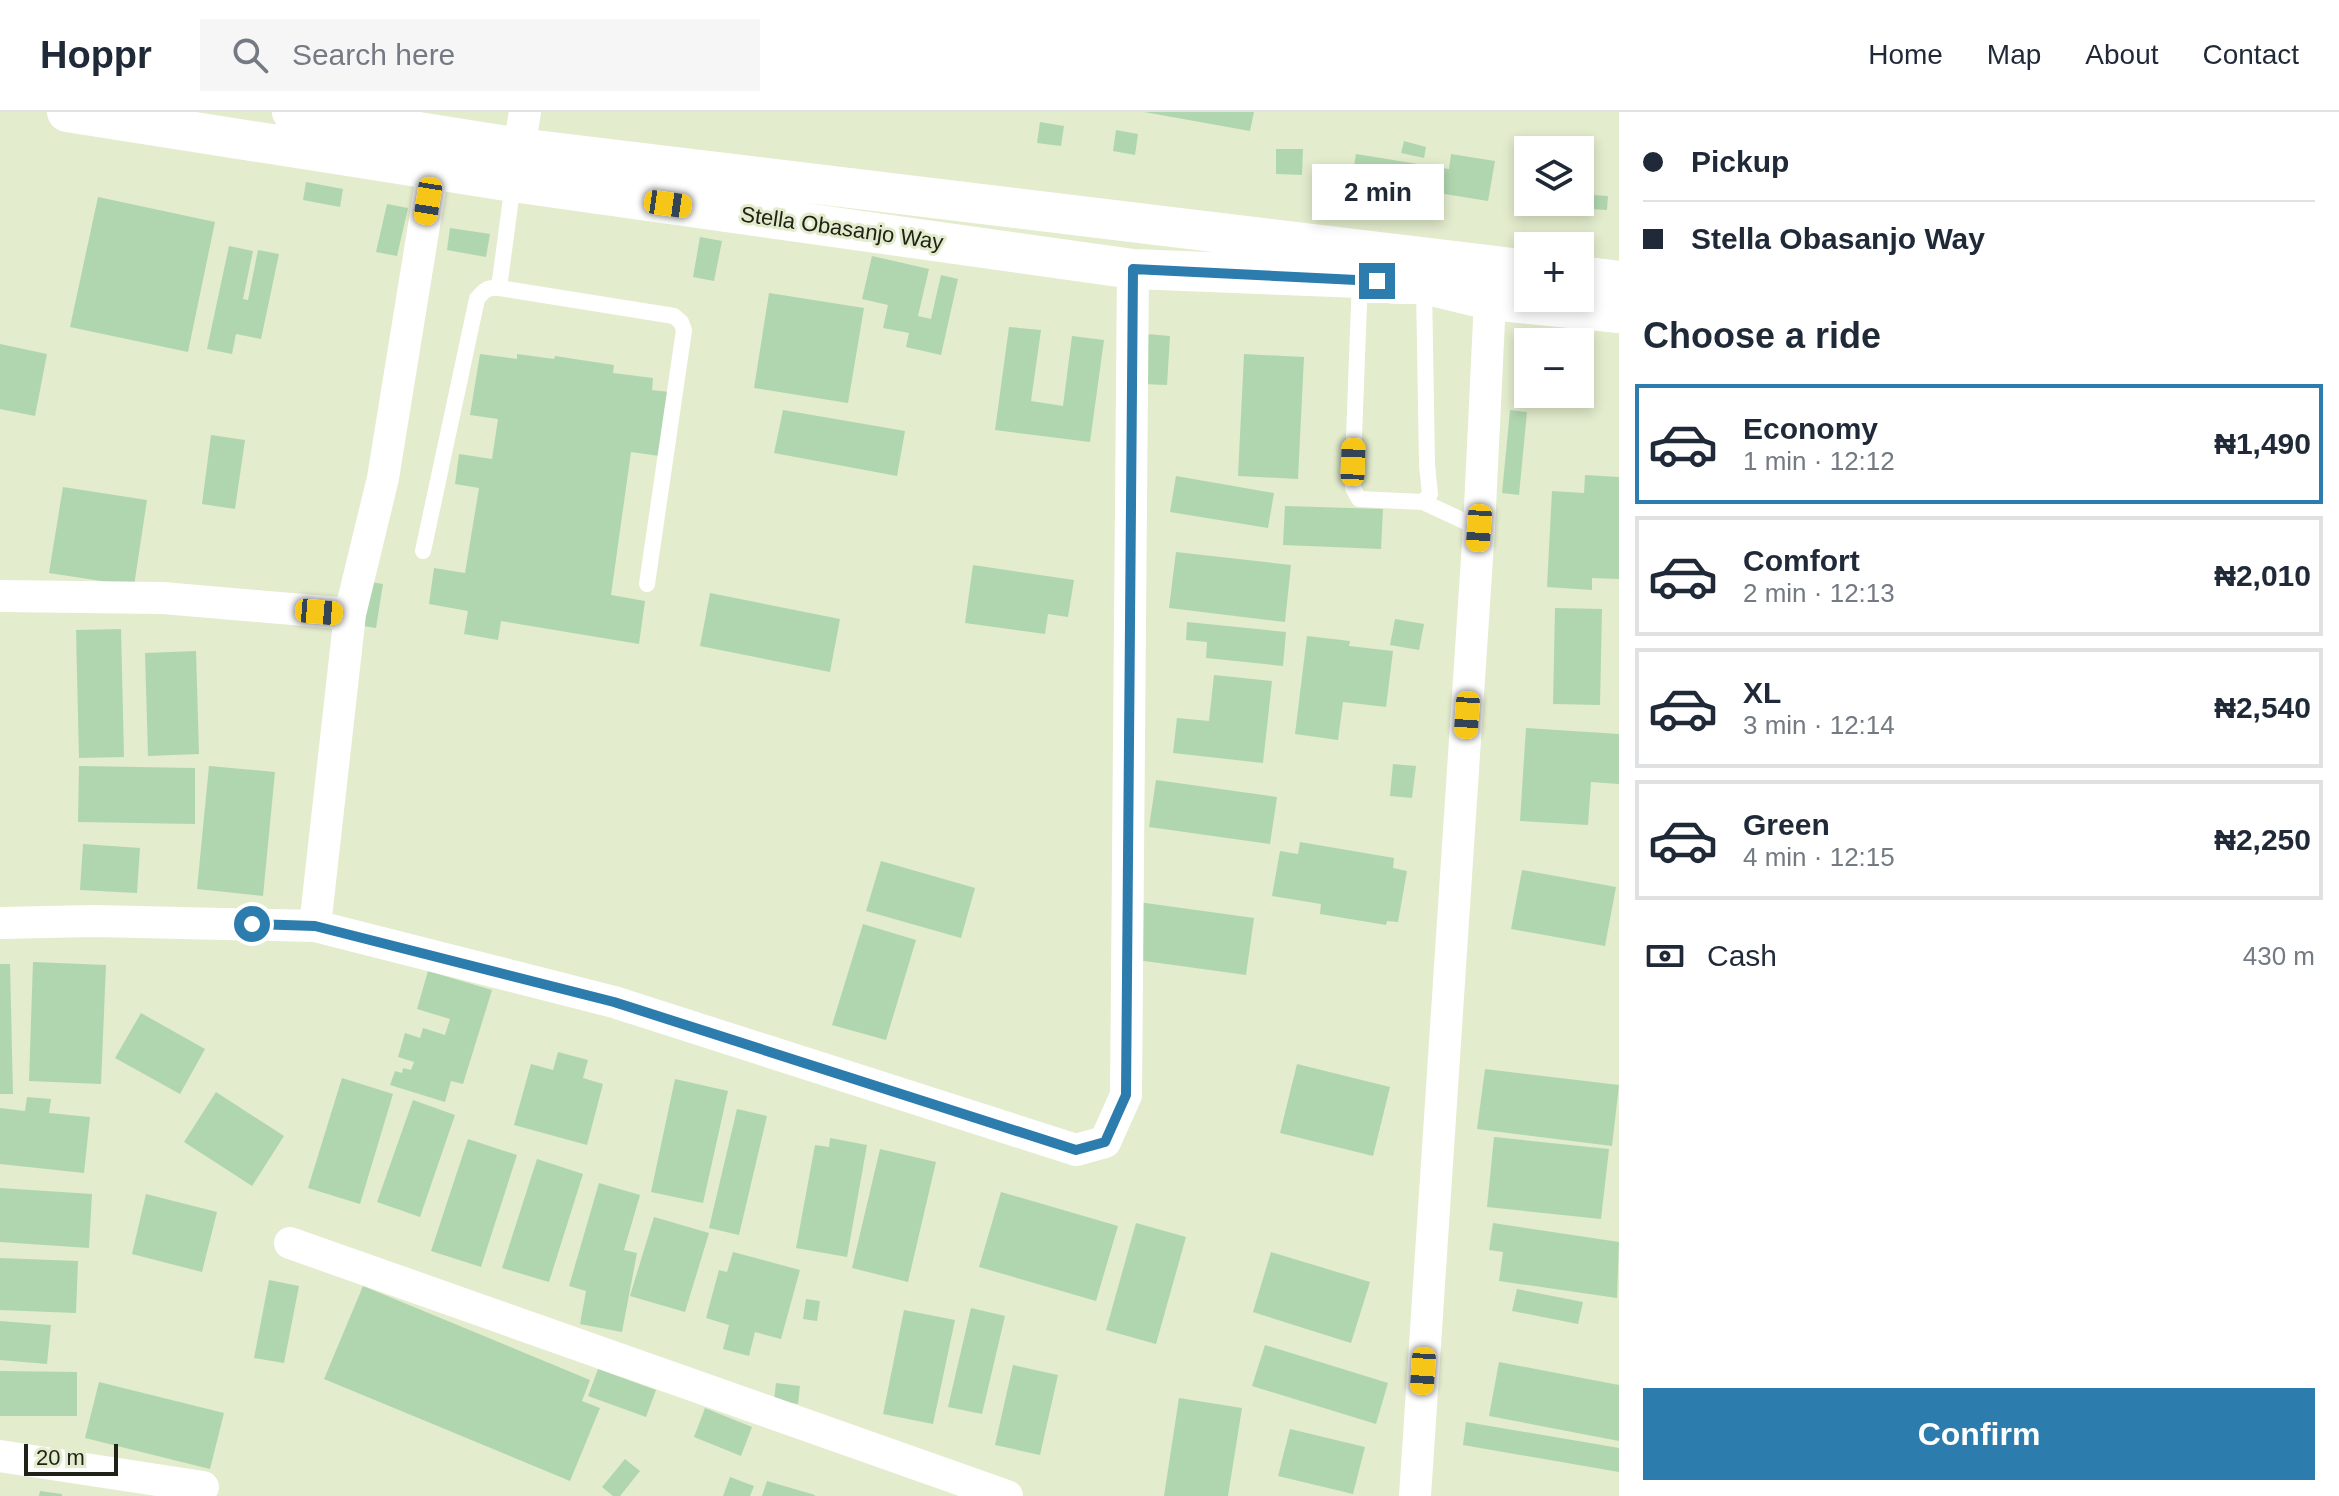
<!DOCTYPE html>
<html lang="en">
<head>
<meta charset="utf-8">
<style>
	:root { --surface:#fff; --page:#f6f6f7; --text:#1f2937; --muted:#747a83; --line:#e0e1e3; --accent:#2c7dae }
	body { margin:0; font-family:Helvetica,sans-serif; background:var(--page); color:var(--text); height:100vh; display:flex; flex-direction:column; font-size:30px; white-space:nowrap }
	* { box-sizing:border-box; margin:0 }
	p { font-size:26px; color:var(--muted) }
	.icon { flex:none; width:44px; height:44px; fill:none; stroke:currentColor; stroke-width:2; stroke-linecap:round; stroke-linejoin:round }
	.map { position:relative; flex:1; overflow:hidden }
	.panel { display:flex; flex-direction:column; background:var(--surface); width:720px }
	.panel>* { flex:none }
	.banner { display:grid; align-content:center; height:176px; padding:0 24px; background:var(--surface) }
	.controls { position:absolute; left:1514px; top:24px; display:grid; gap:16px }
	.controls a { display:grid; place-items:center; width:80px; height:80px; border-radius:0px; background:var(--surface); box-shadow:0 4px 12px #0003; font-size:40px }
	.scale { position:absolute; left:24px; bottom:20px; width:94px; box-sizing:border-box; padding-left:8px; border:4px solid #1f2217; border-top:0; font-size:22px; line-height:28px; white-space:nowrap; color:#1f2217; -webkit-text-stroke:6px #e3eccd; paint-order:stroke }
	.end { position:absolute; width:36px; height:36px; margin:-18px; border:10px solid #2c7dae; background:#fff; box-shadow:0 0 0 4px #fff }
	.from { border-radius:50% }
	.bubble { position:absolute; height:56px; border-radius:0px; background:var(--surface); box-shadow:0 4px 12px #0003; font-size:26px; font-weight:800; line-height:56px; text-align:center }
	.car { position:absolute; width:24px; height:48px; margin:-24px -12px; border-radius:10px; box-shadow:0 0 6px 2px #0007; background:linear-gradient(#f5c518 24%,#345 0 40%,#f5c518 0 76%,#345 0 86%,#f5c518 0) }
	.banner b { display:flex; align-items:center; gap:28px; height:76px; font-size:30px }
	.banner b+b { border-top:2px solid var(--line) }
	.banner i { width:20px; height:20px; background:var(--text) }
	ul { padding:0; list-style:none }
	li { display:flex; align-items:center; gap:24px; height:120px; margin:0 16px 12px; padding:0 8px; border:4px solid var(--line); border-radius:0px }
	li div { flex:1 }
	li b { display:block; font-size:30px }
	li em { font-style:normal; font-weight:800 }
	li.current { border-color:var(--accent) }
	li>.icon { width:72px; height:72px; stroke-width:1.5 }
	h2 { padding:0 24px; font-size:36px; line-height:96px }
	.pay { display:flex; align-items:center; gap:20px; height:88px; padding:0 24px; font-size:30px }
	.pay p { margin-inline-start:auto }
	.cta { display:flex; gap:16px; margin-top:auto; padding:16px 24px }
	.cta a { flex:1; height:92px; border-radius:0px; background:var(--accent); color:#fff; font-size:32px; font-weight:800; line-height:92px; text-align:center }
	header { display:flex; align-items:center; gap:48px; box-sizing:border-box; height:112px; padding:0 40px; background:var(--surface); border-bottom:2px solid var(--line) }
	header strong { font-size:38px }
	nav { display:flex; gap:44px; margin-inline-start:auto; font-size:28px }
	.search { width:560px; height:72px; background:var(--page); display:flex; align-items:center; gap:20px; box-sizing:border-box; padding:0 28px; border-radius:0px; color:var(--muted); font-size:30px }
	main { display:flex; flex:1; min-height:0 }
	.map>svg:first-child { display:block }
	.building { fill:#b0d6af }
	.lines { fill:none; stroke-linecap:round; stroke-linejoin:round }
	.service { stroke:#fff; stroke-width:16 }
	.minor { stroke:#fff; stroke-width:32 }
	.tertiary { stroke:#fff; stroke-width:40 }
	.route { stroke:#2c7dae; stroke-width:10 }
	.labels { text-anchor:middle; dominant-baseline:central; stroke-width:6; stroke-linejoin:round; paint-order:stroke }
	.street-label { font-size:22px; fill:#1f2217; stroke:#e3eccd }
</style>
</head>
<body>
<header>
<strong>Hoppr</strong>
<div class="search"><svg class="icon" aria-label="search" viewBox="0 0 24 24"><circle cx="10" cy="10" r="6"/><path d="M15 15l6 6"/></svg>Search here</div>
<nav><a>Home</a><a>Map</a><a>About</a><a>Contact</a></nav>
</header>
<main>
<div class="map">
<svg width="1619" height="1384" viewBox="0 0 1619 1384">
	<rect width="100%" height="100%" fill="#e3eccd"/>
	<path class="building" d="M1144,0H1254L1250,19Z
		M1040,10L1064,14L1061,34L1037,31Z
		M1116,18L1138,22L1135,43L1113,39Z
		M1404,29L1426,35L1424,46L1401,41Z
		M1276,37H1303L1302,63L1276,62Z
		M1356,42L1449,57L1451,42L1495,49L1488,89L1352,67Z
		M306,70L343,77L340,95L303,88Z
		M1592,83L1608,84L1607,98L1591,97Z
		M98,85L215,110L188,240L70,215Z
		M387,92L408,96L397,144L376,140Z
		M450,116L490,122L486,145L447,138Z
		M700,125L722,129L714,169L693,165Z
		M229,134L253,139L243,187L248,188L258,138L279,142L261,227L236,222L232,242L207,237Z
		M872,144L929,157L918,204L931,207L941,163L958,167L941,243L906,235L909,221L883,216L888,193L862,187Z
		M769,181L864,196L848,291L754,276Z
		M1009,215L1041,218L1031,289L1063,294L1072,224L1104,228L1090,330L995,318Z
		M1147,222L1170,224L1167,273L1143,272Z
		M0,232L47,242L35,304L0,297Z
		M480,242L517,247V242L554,247L555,244L614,253L613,261L653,266L652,278L669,280L660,344L631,340L611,483L645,489L639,532L501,509L498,528L464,522L468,499L429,492L434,456L465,461L479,376L455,372L459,342L492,347L498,307L470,303Z
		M1244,242L1304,245L1298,367L1238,364Z
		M783,298L905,319L897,364L774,341Z
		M1510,298L1527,300L1519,383L1502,381Z
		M211,323L245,328L235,397L202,392Z
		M1585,363L1619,365V467L1592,466V478L1547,475L1552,379L1584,381Z
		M1176,364L1274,381L1268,416L1170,400Z
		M63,375L147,388L134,474L49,461Z
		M1285,394L1383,397L1381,437L1283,433Z
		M1176,440L1291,453L1285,510L1169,496Z
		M973,453L1074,468L1068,505L1048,502L1045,522L965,511Z
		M364,469L383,472L376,516L357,513Z
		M710,481L840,507L830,560L700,534Z
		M1555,496L1602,497L1600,593L1553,592Z
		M1395,507L1424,512L1419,538L1390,533Z
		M1187,510L1286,520L1283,554L1206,546L1207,530L1186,528Z
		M121,517L124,645L79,646L76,518Z
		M1307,524L1350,529L1349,534L1393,539L1386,595L1343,590L1338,628L1295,622Z
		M196,539L199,642L148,644L145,541Z
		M1214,563L1272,569L1263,651L1173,641L1177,606L1209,609Z
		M1526,616L1619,622V672L1591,670L1588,713L1520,709Z
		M1393,652L1416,654L1412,686L1390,684Z
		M79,654L195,656V712L78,710Z
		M209,654L275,660L263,784L197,777Z
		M1156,668L1277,685L1270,732L1149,715Z
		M1300,730L1394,746L1393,756L1407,759L1398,810L1387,809L1386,813L1320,802L1321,792L1272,784L1280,739L1298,742Z
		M83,732L140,736L137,781L80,778Z
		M881,749L975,776L961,826L866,799Z
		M1522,758L1616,775L1605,834L1511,817Z
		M1138,790L1254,806L1246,863L1130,847Z
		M863,812L916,828L886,928L832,913Z
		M33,850L106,853L101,972L29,969Z
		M0,852H10L13,982H0Z
		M428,859L492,878L463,972L451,969L445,990L390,973L395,959L402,961L403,956L411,958L414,950L398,945L405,921L420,926L423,916L445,923L450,907L417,897Z
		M141,901L205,937L180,982L115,946Z
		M558,940L588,948L583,966L603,972L587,1033L514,1013L531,952L553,958Z
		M1297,952L1390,975L1373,1044L1280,1021Z
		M1485,957L1619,973L1612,1034L1477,1017Z
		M342,966L393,982L360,1092L308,1076Z
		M675,967L728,979L703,1091L651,1080Z
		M216,980L284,1024L252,1074L184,1030Z
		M27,985L51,987L49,1001L90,1005L84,1061L0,1052V996L25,999Z
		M413,988L455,1003L420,1105L377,1090Z
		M737,997L767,1004L739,1123L709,1116Z
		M1494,1025L1609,1037L1601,1107L1487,1095Z
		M830,1026L867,1033L847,1145L796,1136L815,1033L829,1035Z
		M468,1027L517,1043L481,1155L431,1139Z
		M880,1037L936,1050L908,1170L852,1156Z
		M537,1047L583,1062L549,1170L502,1156Z
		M599,1071L640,1083L624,1138L637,1141L622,1220L580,1212L586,1179L569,1174Z
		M0,1076L92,1082L89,1136L0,1130Z
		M1001,1080L1118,1114L1096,1189L979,1155Z
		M146,1082L217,1100L202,1160L132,1142Z
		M654,1105L709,1121L685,1200L630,1184Z
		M1136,1111L1186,1125L1156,1232L1106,1218Z
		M1493,1111L1619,1130L1617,1186L1499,1169L1503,1140L1489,1138Z
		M733,1140L800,1158L781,1227L755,1220L749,1244L723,1237L729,1213L706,1206L719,1158L727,1160Z
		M1271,1140L1370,1170L1351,1231L1253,1200Z
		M0,1146L78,1149L76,1201L0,1198Z
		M269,1168L299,1174L284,1251L254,1246Z
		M363,1174L590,1268L582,1289L600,1296L570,1369L324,1267Z
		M1517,1177L1583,1190L1578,1212L1512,1199Z
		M806,1187L820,1189L817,1209L803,1207Z
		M971,1196L1005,1204L982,1302L948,1295Z
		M904,1198L955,1208L933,1312L883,1302Z
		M0,1209L51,1213L47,1252L0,1248Z
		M1265,1233L1388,1271L1376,1312L1252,1274Z
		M1499,1250L1619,1273V1329L1489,1304Z
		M1013,1253L1058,1263L1040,1343L995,1333Z
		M598,1257L656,1278L646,1305L588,1284Z
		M0,1259L77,1260V1304H0Z
		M99,1270L224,1301L210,1357L85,1326Z
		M776,1271L800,1274L798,1292L774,1288Z
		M1179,1286L1242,1296L1228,1384H1164Z
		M705,1296L752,1315L741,1344L694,1325Z
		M1466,1310L1619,1336V1360L1463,1333Z
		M1290,1317L1365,1335L1353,1382L1278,1364Z
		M625,1347L640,1359L620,1384H613L602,1375Z
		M730,1365L754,1374L750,1384H723Z
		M767,1369L815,1383V1384H762Z
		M40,1379L62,1382V1384H39Z"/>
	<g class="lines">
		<path class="service" d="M1360,167L1353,350V376L1359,387L1423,390L1430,382L1427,353L1424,174
			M499,176L513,71
			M1423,390L1479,416
			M423,439L477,187C484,178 488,175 499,176L674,204L681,210L684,218L647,472"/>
		<path class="minor" d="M433,58L383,366L350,502L315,814L614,890L1076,1038L1105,1030L1126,983L1133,157
			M515,60L525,0
			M0,484L163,486L350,502
			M0,811L95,809L315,814
			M290,1131L1007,1384
			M0,1344L203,1375
			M1415,1384L1479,416L1490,188"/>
		<path class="tertiary" d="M67,0L513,70L1133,157L1360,166L1395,172H1424L1490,188L1619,201
			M292,0L519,36L1528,158
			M1580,164L1619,169"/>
	</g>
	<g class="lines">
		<path class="route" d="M252,812L315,814L614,890L1076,1038L1105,1030L1126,983L1133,157L1377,169"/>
	</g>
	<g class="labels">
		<g class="street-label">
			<text transform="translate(842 116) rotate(8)">Stella Obasanjo Way</text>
		</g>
	</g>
</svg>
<div class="controls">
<a><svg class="icon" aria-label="layers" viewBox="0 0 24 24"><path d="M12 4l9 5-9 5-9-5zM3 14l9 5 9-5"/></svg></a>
<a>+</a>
<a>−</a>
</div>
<div class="scale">20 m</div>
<i class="end from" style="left:252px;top:812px"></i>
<i class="end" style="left:1377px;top:169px"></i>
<div class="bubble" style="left:1312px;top:52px;width:132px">2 min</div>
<i class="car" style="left:428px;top:89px;rotate:189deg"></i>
<i class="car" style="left:668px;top:92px;rotate:98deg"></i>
<i class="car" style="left:1353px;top:350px;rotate:2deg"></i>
<i class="car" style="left:1479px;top:416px;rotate:184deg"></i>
<i class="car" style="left:319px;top:500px;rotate:95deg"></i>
<i class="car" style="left:1467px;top:603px;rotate:184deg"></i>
<i class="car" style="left:1423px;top:1259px;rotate:184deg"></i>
</div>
<section class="panel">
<div class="banner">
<b><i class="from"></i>Pickup</b>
<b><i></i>Stella Obasanjo Way</b>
</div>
<h2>Choose a ride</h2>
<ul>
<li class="current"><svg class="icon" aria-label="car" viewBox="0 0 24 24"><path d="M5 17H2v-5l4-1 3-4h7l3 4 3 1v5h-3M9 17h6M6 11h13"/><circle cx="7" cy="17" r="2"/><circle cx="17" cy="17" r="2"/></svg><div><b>Economy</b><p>1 min · 12:12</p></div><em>₦1,490</em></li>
<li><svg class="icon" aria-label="car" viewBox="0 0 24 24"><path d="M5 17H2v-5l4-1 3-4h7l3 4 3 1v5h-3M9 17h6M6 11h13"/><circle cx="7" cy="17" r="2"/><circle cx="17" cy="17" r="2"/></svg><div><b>Comfort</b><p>2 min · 12:13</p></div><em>₦2,010</em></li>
<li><svg class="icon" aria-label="car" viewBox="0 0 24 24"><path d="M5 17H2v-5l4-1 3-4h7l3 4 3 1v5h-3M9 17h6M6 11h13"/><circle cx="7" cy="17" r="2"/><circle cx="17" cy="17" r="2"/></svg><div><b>XL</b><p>3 min · 12:14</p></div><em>₦2,540</em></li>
<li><svg class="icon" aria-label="car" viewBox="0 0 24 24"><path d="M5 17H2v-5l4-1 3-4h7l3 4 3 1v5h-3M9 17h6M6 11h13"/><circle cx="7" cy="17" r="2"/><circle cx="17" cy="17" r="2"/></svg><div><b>Green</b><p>4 min · 12:15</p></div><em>₦2,250</em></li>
</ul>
<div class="pay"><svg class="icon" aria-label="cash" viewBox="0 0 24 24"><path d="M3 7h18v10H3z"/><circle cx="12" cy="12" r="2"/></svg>Cash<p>430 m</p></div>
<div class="cta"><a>Confirm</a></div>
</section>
</main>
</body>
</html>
